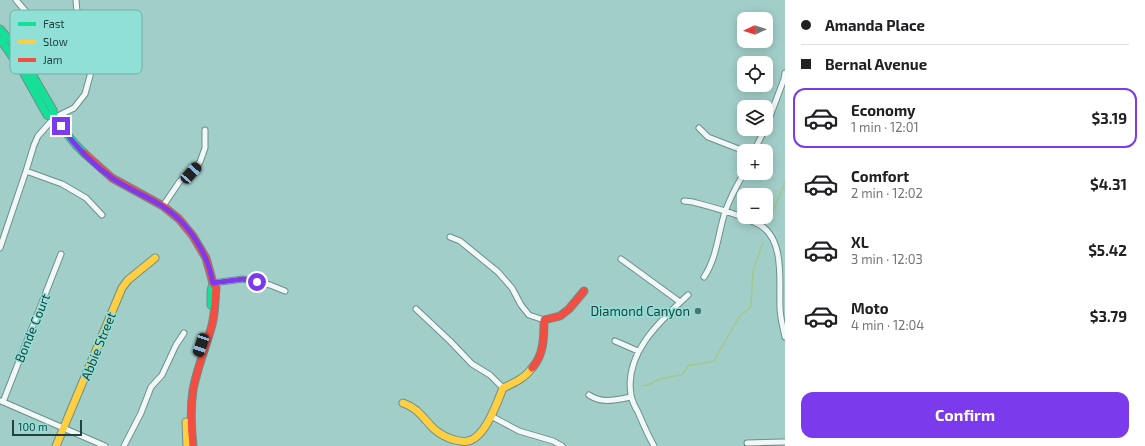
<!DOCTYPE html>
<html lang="en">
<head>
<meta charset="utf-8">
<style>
	:root { --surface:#fff; --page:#f2f2f2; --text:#202124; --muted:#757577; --line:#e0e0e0; --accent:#7c3aed }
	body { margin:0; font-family:"Exo 2",sans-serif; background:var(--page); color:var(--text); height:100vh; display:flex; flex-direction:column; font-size:15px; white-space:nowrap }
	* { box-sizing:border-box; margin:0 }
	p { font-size:13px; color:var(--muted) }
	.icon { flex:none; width:22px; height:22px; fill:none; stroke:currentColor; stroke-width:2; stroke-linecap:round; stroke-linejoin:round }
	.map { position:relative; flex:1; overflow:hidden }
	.panel { display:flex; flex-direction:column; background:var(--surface); width:360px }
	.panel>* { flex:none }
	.banner { display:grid; align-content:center; height:88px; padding:0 16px; background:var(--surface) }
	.needle { width:26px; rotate:266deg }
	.tools { position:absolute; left:737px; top:12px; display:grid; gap:8px }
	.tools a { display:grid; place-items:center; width:36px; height:36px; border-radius:8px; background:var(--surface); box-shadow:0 2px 10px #0003; font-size:20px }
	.scale { position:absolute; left:12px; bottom:10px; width:70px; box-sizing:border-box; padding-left:4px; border:2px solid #21423f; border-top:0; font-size:11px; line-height:14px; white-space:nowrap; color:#21423f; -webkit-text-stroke:3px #90e0d8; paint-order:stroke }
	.end { position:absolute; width:18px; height:18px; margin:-9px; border:5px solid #7c3aed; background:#fff; box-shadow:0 0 0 2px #fff }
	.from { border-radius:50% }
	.car { position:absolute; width:12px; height:24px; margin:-12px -6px; border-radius:5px; box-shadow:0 0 3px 1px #0007; background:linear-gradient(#222 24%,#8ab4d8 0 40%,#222 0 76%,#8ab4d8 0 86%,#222 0) }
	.banner b { display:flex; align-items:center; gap:14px; height:38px; font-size:15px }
	.banner b+b { border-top:1px solid var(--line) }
	.banner i { width:10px; height:10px; background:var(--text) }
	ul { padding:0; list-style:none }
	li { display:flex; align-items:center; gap:12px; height:60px; margin:0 8px 6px; padding:0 8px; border:2px solid transparent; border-radius:12px }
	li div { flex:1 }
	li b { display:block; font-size:15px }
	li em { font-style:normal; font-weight:700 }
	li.current { border-color:var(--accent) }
	li>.icon { width:36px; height:36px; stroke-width:1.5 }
	.cta { display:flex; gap:8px; margin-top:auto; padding:8px 16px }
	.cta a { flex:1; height:46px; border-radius:12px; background:var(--accent); color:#fff; font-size:16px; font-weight:700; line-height:46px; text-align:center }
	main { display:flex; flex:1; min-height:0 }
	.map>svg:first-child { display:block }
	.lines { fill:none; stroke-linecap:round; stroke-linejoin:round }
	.stream { stroke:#a3c88e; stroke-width:1.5 }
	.street-casing { stroke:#6b8f8b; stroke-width:7 }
	.fast-casing { stroke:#6b8f8b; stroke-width:9 }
	.slow-casing { stroke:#6b8f8b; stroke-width:9 }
	.jam-casing { stroke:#6b8f8b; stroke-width:9 }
	.street { stroke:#f1f8f7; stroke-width:5 }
	.fast { stroke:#16e098; stroke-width:7 }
	.slow { stroke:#ffcf43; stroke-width:7 }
	.jam { stroke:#f24e42; stroke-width:7 }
	.route { stroke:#7c3aed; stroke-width:5 }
	.poi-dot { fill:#4e736f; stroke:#90e0d8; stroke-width:1.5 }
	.labels { text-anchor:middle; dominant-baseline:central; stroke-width:3; stroke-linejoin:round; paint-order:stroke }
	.poi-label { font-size:13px; fill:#21423f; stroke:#90e0d8; text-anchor:end }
	.street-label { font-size:13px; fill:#21423f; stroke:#90e0d8 }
	.key { fill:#90e0d8; stroke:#6fb1aa; stroke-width:1 }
	.key-label { font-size:11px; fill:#21423f }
</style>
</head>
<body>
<main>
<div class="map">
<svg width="785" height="446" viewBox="0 0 785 446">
	<rect width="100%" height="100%" fill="#a2cec9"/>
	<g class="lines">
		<path class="stream" d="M768,224L785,182
			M643,386C653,385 650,383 658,380C665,377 674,376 682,375L689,365L699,364L714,361L739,317L751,307L753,271L763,242"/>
		<g class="street-casing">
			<path id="street" d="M16,0L35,22L44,27L70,24L76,20L77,12L76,0
				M766,127L784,79L785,73
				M699,128L708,137L744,151
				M754,151L765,129
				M26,171L62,184L86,198L102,215
				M684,201L693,202C715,208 739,214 760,225C785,240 779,281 780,307C780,317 783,327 785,337
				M163,206L180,181L191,173L200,162L205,148V130
				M450,237L460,241L498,272L512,288L521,305L529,315L544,320
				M0,248L26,171L34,145L38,136L54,118L74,108L85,94L91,72
				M621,259L680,302
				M704,277C717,258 718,233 725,212C730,198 737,185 744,173
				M213,283L243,279L270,285L285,291
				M416,309L450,341L472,364L490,375L503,388
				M615,341L638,351
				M589,395C602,404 616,400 631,397
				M1,401L105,446
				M3,402L61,254
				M491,416L519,431L553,441L562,446
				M747,443L785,442
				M124,446L141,413L151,387L162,375L176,345L184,333
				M654,446C648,435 643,424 638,412C635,407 632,401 631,395C624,353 660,321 688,295"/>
		</g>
		<g class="fast-casing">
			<path id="fast" d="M0,29L13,44L29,69L53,110L54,118L76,145L84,153
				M0,39L23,72L47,115L54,118
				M211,305V291L213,283"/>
		</g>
		<g class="slow-casing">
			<path id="slow" d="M403,403C418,408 423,418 434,429C440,434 447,438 455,440C459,441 464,442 468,441C485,438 497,403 503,388C514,383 525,378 532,368
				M186,422L187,446
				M56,446L122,288L128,280L155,258"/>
		</g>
		<g class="jam-casing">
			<path id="jam" d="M84,153L112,178L163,206L179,219L193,236L206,258L213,283L216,288C215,300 215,313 212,325C206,347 197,368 193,390C190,409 191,427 193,446
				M532,368C544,355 544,337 544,320L560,316L569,309L584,291"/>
		</g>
		<use href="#street" class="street"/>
		<use href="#fast" class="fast"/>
		<use href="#slow" class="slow"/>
		<use href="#jam" class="jam"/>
	</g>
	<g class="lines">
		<path class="route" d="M61,126C75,146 92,164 112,178C128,189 146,196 162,206C181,218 196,237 205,257C209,265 211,275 213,283L243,279L257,282"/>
	</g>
	<circle class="poi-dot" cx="698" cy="311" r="4"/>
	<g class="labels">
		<g class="poi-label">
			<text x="690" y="311">Diamond Canyon</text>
		</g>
		<g class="street-label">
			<text transform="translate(32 328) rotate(-68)">Bonde Court</text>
			<text transform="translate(98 346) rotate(-68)">Abbie Street</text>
		</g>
	</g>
	<rect x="10" y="10" width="132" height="64" rx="6" class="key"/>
	<rect x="18" y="22" width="18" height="4" fill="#16e098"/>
	<rect x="18" y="40" width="18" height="4" fill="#ffcf43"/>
	<rect x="18" y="58" width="18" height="4" fill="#f24e42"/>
	<g class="key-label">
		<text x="43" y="28">Fast</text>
		<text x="43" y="46">Slow</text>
		<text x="43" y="64">Jam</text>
	</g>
</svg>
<div class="tools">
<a><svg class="needle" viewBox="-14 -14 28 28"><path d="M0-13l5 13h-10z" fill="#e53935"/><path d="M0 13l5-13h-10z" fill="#757577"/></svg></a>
<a><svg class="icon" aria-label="locate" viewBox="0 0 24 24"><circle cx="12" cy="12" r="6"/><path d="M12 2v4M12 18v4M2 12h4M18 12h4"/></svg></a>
<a><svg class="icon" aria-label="layers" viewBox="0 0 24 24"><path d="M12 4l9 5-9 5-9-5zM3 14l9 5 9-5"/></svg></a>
<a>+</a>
<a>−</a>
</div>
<div class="scale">100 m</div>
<i class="end from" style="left:257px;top:282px"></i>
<i class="end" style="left:61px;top:126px"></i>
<i class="car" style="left:191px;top:173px;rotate:42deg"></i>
<i class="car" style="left:201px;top:345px;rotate:198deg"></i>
</div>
<section class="panel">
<div class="banner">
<b><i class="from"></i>Amanda Place</b>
<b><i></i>Bernal Avenue</b>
</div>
<ul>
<li class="current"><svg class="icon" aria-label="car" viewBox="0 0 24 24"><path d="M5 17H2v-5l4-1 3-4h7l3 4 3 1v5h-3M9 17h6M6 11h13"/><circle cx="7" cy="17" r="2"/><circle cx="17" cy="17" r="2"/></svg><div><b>Economy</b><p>1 min · 12:01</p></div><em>$3.19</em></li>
<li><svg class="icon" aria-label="car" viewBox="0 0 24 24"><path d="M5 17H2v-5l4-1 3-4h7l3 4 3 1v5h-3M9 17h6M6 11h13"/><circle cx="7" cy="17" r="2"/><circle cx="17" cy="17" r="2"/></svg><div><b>Comfort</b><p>2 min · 12:02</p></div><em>$4.31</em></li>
<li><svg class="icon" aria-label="car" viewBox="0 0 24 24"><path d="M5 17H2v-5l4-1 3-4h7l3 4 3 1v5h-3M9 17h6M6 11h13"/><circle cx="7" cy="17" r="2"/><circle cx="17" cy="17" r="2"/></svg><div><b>XL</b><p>3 min · 12:03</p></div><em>$5.42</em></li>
<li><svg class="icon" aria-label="car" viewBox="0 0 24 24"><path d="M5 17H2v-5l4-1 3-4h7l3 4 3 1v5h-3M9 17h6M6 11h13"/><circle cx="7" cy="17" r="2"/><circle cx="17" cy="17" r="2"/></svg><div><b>Moto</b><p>4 min · 12:04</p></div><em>$3.79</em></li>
</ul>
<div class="cta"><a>Confirm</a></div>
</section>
</main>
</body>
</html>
